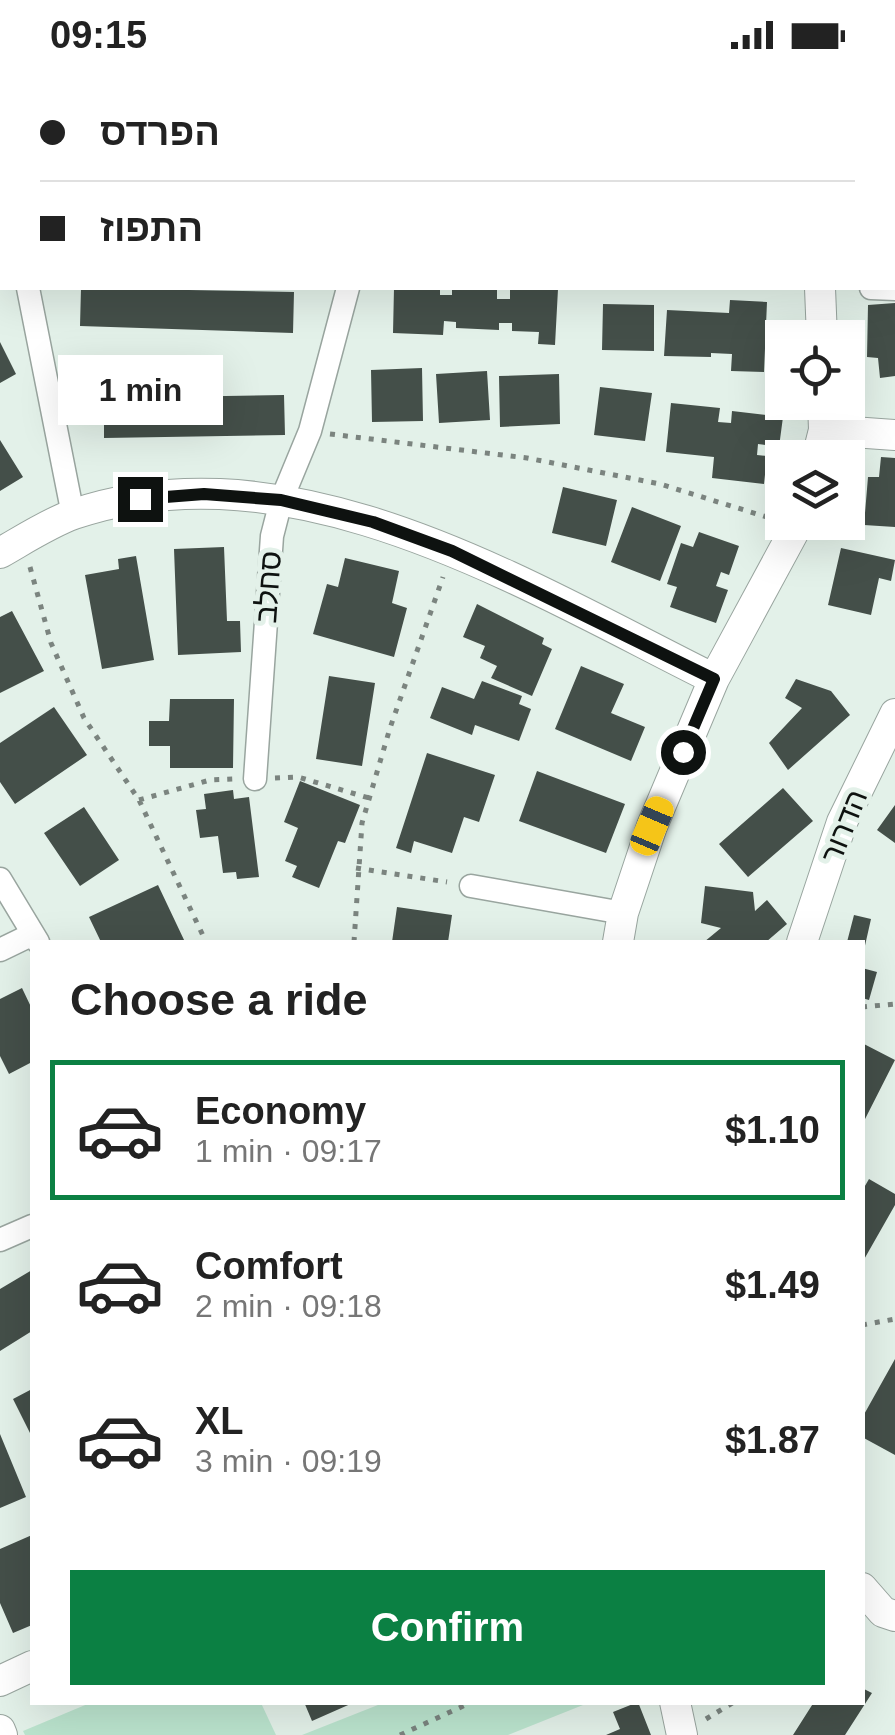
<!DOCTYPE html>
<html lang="en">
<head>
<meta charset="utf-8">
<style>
	:root { --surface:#fff; --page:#f6f6f6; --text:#222; --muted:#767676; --line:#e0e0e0; --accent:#0b8043 }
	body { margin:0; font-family:Helvetica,Heebo,sans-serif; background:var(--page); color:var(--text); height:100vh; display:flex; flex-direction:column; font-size:38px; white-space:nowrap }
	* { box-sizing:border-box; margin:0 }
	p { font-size:32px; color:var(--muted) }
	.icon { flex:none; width:55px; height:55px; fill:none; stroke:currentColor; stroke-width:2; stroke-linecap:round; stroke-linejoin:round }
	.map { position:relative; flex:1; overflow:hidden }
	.details { position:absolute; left:30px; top:870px; width:835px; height:765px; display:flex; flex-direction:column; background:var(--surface); border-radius:0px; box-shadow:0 10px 40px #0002 }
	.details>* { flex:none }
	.guide { position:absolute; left:0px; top:0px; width:895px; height:220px; box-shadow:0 10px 40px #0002; display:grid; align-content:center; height:220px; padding:0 40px; background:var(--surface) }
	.controls { position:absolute; left:765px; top:250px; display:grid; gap:20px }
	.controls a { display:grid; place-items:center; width:100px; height:100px; border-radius:0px; background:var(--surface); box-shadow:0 10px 40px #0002; font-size:50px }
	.end { position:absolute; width:45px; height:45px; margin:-22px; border:12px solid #0e1210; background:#fff; box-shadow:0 0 0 5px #fff }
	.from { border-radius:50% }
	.bubble { position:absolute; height:70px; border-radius:0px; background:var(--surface); box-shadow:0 10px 40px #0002; font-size:32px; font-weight:600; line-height:70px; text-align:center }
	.car { position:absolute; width:30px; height:60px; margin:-30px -15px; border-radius:12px; box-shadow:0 0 8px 2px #0007; background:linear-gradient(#f5c518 24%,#345 0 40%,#f5c518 0 76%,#345 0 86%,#f5c518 0) }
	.guide b { display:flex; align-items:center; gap:35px; height:95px; font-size:38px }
	.guide b+b { border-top:2px solid var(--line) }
	.guide i { width:25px; height:25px; background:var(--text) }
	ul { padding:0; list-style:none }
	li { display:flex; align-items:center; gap:30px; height:140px; margin:0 20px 15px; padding:0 20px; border:5px solid transparent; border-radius:0px }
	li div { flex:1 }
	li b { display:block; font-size:38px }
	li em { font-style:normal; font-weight:600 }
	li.on { border-color:var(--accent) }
	li>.icon { width:90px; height:90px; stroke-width:1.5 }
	h2 { padding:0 40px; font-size:45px; line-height:120px }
	.action { display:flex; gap:20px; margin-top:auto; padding:20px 40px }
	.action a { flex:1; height:115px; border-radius:0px; background:var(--accent); color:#fff; font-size:40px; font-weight:600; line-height:115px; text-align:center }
	.status { display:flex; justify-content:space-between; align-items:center; height:70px; padding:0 50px; background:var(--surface); direction:ltr }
	.status svg { height:28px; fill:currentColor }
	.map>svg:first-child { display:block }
	.green { fill:#bbe4ce }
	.building { fill:#444f49 }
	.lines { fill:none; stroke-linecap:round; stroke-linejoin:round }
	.pedestrian-casing { stroke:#99a59f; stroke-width:25 }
	.minor-casing { stroke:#99a59f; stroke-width:32 }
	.path { stroke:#7b847f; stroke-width:5; stroke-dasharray:5 8; stroke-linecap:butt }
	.pedestrian { stroke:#fff; stroke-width:22 }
	.minor { stroke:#fff; stroke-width:30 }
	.route { stroke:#0e1210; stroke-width:12 }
	.labels { text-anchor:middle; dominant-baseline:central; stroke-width:10; stroke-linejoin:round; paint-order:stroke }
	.street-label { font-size:30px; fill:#0e1210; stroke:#e3f1e9 }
</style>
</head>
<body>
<div class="status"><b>09:15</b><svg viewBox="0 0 49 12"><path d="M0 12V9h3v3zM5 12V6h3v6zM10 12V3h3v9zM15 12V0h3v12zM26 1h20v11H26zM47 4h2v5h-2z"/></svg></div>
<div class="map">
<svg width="895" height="1665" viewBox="0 0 895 1665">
	<rect width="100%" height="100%" fill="#e3f1e9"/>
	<path class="green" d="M261,1633L276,1665H25L23,1661L90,1633Z
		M383,1633V1632L588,1633L508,1665H302Z"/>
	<path class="building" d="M81,218L294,222L293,263L80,256Z
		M394,218H440V225H452V218H497V229H510V218L558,219L555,275L538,274L539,262L512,261V253H499V260L456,258V252L444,251L443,265L393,263Z
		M730,230L767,232L764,302L731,301L732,284L711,283V287L664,286L667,240L729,243Z
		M895,233V306L880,308L878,288L867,287L868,235Z
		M603,234L654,235V281L602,280Z
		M0,272L16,304L0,313Z
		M422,298L423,351L372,352L371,300Z
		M487,301L490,350L439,353L436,304Z
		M559,304L560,354L500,357L499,306Z
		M600,317L652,323L645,371L594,365Z
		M284,325L285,365L104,368V328Z
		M671,333L720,338L718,352L731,353L732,341L783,347L779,377L758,374L757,385L767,386L764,414L712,408L714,387L666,382Z
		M0,370L23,407L0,421Z
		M881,387L895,388V457L864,455L868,407H879Z
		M563,417L617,430L606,476L552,463Z
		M632,437L681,456L660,511L611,492Z
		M699,462L739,476L729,505L721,502L716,516L728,520L716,553L670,537L677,517L667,514L681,473L693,477Z
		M224,477L227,551H240L241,582L178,585L174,479Z
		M841,478L895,490L891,511L879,508L871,545L828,535Z
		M136,486L154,590L102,599L85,505L119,499L118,489Z
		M345,488L399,501L392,533L407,538L394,587L313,564L327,514L338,517Z
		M477,534L544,568L542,574L552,579L532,626L491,608L497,596L480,588L485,576L463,567Z
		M12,541L44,601L0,623V547Z
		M581,596L624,614L611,643L645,657L631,691L555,659Z
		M329,606L375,613L362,696L316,689Z
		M796,609L831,621L850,645L788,700L769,673L802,638L785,628Z
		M482,611L522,626L519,634L531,639L519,671L475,655L472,665L430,648L442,617L474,629Z
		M170,629H234L233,698H170V676H149V651H169Z
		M54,637L87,685L15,734L0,712V673Z
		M427,683L495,705L479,752L464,747L452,783L414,771L411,783L396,778Z
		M537,701L625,734L606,783L519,751Z
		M300,711L360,735L345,773L338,771L319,818L292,807L297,796L285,791L298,758L284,752Z
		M783,718L813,751L748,807L719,774Z
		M233,720L234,729L249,727L259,807L237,809L236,802L223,803L218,766L200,768L196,740L206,739L204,724Z
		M895,735V773L877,760Z
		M84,737L119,790L80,816L44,763Z
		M158,815L185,872H101L89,847Z
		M705,816L753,822L755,841L767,830L787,854L766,872H704L721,858L701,853Z
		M397,837L452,845L448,872H392Z
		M854,845L871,849L864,880L862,872H847Z
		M862,898L877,902L869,930L862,928Z
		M22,918L32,939V992L9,1004L0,986V929Z
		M862,973L895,990L862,1055Z
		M869,1109L895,1124V1135L862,1193V1121Z
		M32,1200V1261L0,1281V1219Z
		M895,1289V1385L862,1367V1348Z
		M32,1319V1367L13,1329Z
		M0,1364L26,1427L0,1438Z
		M32,1465V1555L13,1563L0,1533V1479Z
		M862,1618L872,1623L845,1665H793L814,1632H862Z
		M304,1632H355L312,1651Z
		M638,1632L651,1665H606L620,1659L613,1642Z"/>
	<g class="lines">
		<g class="pedestrian-casing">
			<path id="pedestrian" d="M0,67L2,81
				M0,188L2,187
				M28,218L73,445
				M871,218L895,219
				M255,709L272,466L281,431L310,361L348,218
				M0,809L38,872
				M471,816L623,843
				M0,880L33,864
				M0,1170L32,1156"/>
		</g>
		<g class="minor-casing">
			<path id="minor" d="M96,0L98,2
				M169,2L172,0
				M0,37H2
				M820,218L822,268
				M824,360L895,365
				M817,388L824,360L823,332
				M0,483C23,470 49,453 74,444C293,370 525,515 714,609
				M618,872L623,843L652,756L714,609L799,452
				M802,872L842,752L895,644
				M862,1518L883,1542L895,1546
				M0,1611L32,1596
				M675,1632L682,1665
				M0,1660L2,1665"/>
		</g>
		<path class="path" d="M807,2V0
			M892,100H895
			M330,364L527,388L660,414L770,448
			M30,497L51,573L84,648L139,730L206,872
			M275,708L298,707L369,728
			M139,730L210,710L234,709
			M356,798L447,812
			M354,872L362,753L390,658L443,507
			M862,937L895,934
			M862,1255L895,1249
			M706,1649L734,1632
			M400,1665L472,1632"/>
		<use href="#pedestrian" class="pedestrian"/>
		<use href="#minor" class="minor"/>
	</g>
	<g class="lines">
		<path class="route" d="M140,429L204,424L281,430L373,452L452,481L714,609L683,682"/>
	</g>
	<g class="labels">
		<g class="street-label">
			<text transform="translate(268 517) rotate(-86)">סחלב</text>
			<text transform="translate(844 756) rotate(-68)">הדרור</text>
		</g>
	</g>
</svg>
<div class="controls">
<a><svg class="icon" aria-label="locate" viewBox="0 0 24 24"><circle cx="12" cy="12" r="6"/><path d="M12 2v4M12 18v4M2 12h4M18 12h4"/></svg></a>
<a><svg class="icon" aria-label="layers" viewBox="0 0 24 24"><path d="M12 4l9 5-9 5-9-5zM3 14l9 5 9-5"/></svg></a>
</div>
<i class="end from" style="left:683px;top:682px"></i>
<i class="end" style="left:140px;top:429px"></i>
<div class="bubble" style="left:58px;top:285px;width:165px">1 min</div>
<i class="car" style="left:652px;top:756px;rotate:23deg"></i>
<div class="guide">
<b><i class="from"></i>הפרדס</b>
<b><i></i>התפוז</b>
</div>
<section class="details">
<h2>Choose a ride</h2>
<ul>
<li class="on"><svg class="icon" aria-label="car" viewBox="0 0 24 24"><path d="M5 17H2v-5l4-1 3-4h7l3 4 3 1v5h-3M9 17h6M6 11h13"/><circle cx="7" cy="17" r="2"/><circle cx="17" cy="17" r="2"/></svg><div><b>Economy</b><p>1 min · 09:17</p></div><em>$1.10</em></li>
<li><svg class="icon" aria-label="car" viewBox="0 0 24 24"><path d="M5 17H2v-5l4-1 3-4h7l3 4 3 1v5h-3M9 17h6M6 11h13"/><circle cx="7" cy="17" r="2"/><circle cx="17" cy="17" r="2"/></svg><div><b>Comfort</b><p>2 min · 09:18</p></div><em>$1.49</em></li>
<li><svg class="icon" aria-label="car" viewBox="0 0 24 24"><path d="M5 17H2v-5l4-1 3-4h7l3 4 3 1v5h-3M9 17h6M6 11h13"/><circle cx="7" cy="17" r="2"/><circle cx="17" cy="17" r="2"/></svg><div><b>XL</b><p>3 min · 09:19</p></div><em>$1.87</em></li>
</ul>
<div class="action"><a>Confirm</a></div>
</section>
</div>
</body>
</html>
